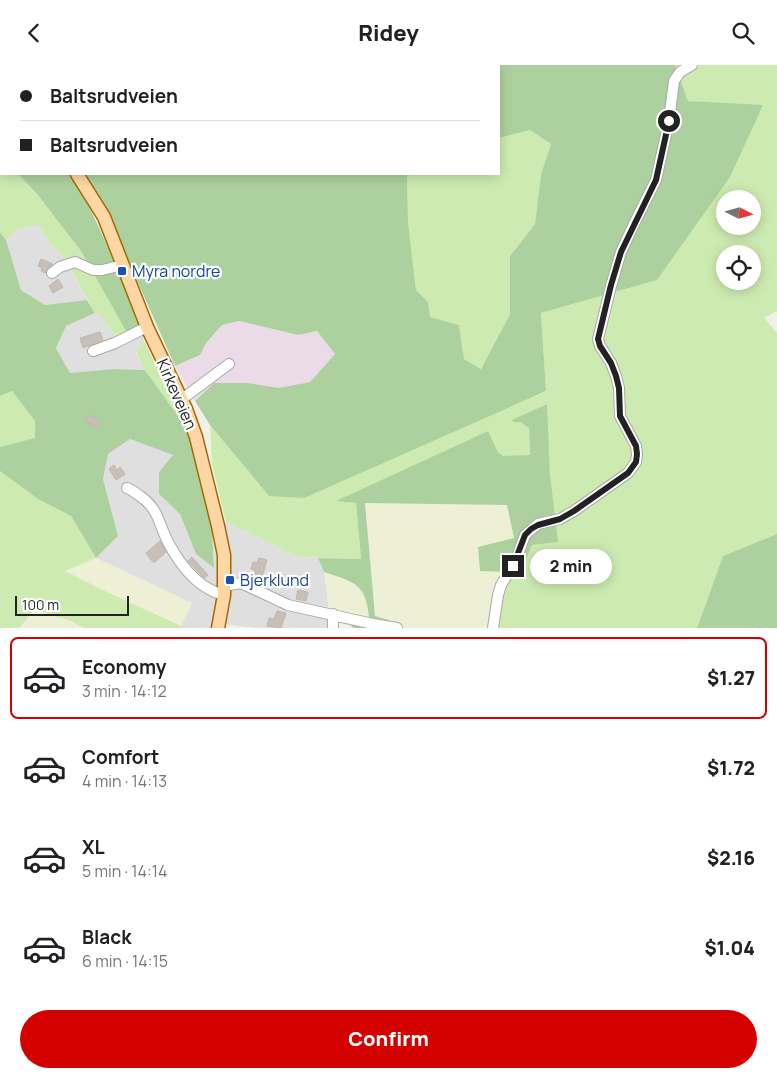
<!DOCTYPE html>
<html lang="en">
<head>
<meta charset="utf-8">
<style>
	:root { --surface:#fff; --page:#f2f2f2; --text:#202124; --muted:#757577; --line:#e0e0e0; --accent:#d40000 }
	body { margin:0; font-family:Manrope,sans-serif; background:var(--page); color:var(--text); height:100vh; display:flex; flex-direction:column; font-size:19px; white-space:nowrap }
	* { box-sizing:border-box; margin:0 }
	p { font-size:16px; color:var(--muted) }
	.icon { flex:none; width:28px; height:28px; fill:none; stroke:currentColor; stroke-width:2; stroke-linecap:round; stroke-linejoin:round }
	.map { position:relative; height:563px; overflow:hidden }
	.sheet { display:flex; flex-direction:column; background:var(--surface); flex:1 }
	.sheet>* { flex:none }
	.guide { position:absolute; left:0px; top:0px; width:500px; height:110px; box-shadow:0 2px 12px #0003; display:grid; align-content:center; height:110px; padding:0 20px; background:var(--surface) }
	.needle { width:32px; rotate:96deg }
	.fabs { position:absolute; left:716px; top:125px; display:grid; gap:10px }
	.fabs a { display:grid; place-items:center; width:45px; height:45px; border-radius:50%; background:var(--surface); box-shadow:0 2px 12px #0003; font-size:25px }
	.scale { position:absolute; left:15px; bottom:12px; width:114px; box-sizing:border-box; padding-left:5px; border:2px solid #222; border-top:0; font-size:14px; line-height:18px; white-space:nowrap; color:#222; -webkit-text-stroke:4px #fff; paint-order:stroke }
	.end { position:absolute; width:22px; height:22px; margin:-11px; border:6px solid #222; background:#fff; box-shadow:0 0 0 2px #fff }
	.from { border-radius:50% }
	.bubble { position:absolute; height:35px; border-radius:18px; background:var(--surface); box-shadow:0 2px 12px #0003; font-size:16px; font-weight:800; line-height:35px; text-align:center }
	.guide b { display:flex; align-items:center; gap:18px; height:48px; font-size:19px }
	.guide b+b { border-top:1px solid var(--line) }
	.guide i { width:12px; height:12px; background:var(--text) }
	ul { padding:9px 0 0; list-style:none }
	li { display:flex; align-items:center; gap:15px; height:82px; margin:0 10px 8px; padding:0 10px; border:2px solid transparent; border-radius:8px }
	li div { flex:1 }
	li b { display:block; font-size:19px }
	li em { font-style:normal; font-weight:800 }
	li.current { border-color:var(--accent) }
	li>.icon { width:45px; height:45px; stroke-width:1.5 }
	.action { display:flex; gap:10px; margin-top:auto; padding:10px 20px }
	.action a { flex:1; height:58px; border-radius:30px; background:var(--accent); color:#fff; font-size:20px; font-weight:800; line-height:58px; text-align:center }
	header { display:flex; justify-content:space-between; align-items:center; height:65px; padding:0 20px; background:var(--surface); font-size:22px; font-weight:800 }
	.map>svg:first-child { display:block }
	.residential { fill:#e0dfdf }
	.industrial { fill:#ebdbe8 }
	.farmland { fill:#eef0d5 }
	.grass { fill:#cdebb0; fill-rule:evenodd }
	.forest { fill:#add19e }
	.building { fill:#c7bfb8; stroke:#c4b6ab }
	.lines { fill:none; stroke-linecap:round; stroke-linejoin:round }
	.minor-casing { stroke:#a9a9a9; stroke-width:12 }
	.major-casing { stroke:#a06b00; stroke-width:15 }
	.minor { stroke:#fff; stroke-width:10 }
	.major { stroke:#fcd6a4; stroke-width:12 }
	.route { stroke:#222; stroke-width:6 }
	.transit-dot { fill:#1a4fb4; stroke:#fff; stroke-width:2 }
	.labels { text-anchor:middle; dominant-baseline:central; stroke-width:4.5; stroke-linejoin:round; paint-order:stroke }
	.transit-label { font-size:16px; fill:#164399; stroke:#fff; text-anchor:start }
	.street-label { font-size:16px; fill:#222; stroke:#fff }
</style>
</head>
<body>
<header><svg class="icon" aria-label="back" viewBox="0 0 24 24"><path d="M15 5l-7 7 7 7"/></svg>Ridey<svg class="icon" aria-label="search" viewBox="0 0 24 24"><circle cx="10" cy="10" r="6"/><path d="M15 15l6 6"/></svg></header>
<div class="map">
<svg width="777" height="563" viewBox="0 0 777 563">
	<rect width="100%" height="100%" fill="#f2efe9"/>
	<path class="residential" d="M38,160L53,182L63,191L87,235L45,240L21,225L6,175L18,164Z
		M95,248L105,255L116,273L140,260L144,276L136,287L145,305L113,304L70,308L56,283L66,261Z
		M130,374L173,390L159,429L180,449L196,489L214,502L212,466L226,457L298,492L318,493L324,507L330,551L329,563H255L226,559L224,563H180L192,538L96,493L118,471L103,414L108,389Z"/>
	<path class="industrial" d="M239,256L298,270L317,266L335,289L310,317L279,323L248,318H214L195,336L175,301L200,290L206,278L222,260Z"/>
	<path class="farmland" d="M365,438L507,440L514,473L493,563H395L389,555L375,551Z
		M96,493L192,538L181,561L107,527L65,505Z
		M324,507L354,517L367,535L369,554L330,552Z
		M35,545L71,556L84,563H19Z"/>
	<path class="grass" d="M675,0H777V246L764,253L777,268V469L723,491L697,563H493L506,507L525,497L532,480L557,477L550,409L546,339L513,357H520L529,363L530,390L503,392L498,387L488,366L337,436L356,438L361,494L298,492L226,457L212,399L210,360L269,431L546,327L541,248L657,215L763,41L688,36ZM725,134H752V161H725ZM725,189H752V216H725Z
		M530,65L551,79L541,109L535,159L510,191V249L481,304L464,294L459,260L430,252L428,237L416,225L408,157L407,110L410,109H499V73Z
		M0,105H1V109H18L37,129L81,186L127,268L116,273L105,255L95,248L63,191L53,182L38,160L18,164L6,175L0,167Z
		M144,276L188,365L145,305L136,286Z
		M12,326L35,356V374L0,382V331Z
		M0,406L38,434L71,451L96,493L65,506L107,527L181,561L180,563H84L71,556L35,545L19,563H0Z"/>
	<path class="forest" d="M20,0H378V1H20Z
		M475,0H675L688,36L763,40L730,112L657,215L541,248L546,326L304,433L269,431L210,360L195,336L214,318H248L279,323L310,317L335,289L317,266L298,270L239,256L222,260L206,278L200,290L175,301L120,177L83,109H410L407,110L408,157L416,225L428,237L430,252L459,260L464,294L481,304L510,249V191L535,159L541,109L551,79L530,65L499,73V1Z
		M18,109H70C100,155 118,210 140,260L127,268L81,186L37,129Z
		M0,167L6,175L21,225L45,240L87,235L95,248L66,261L56,283L70,308L113,304L145,305L188,365L200,409L212,466L214,503L196,489L180,449L159,429V407L173,390L130,374L108,389L103,414L118,471L96,493L71,451L38,434L0,406V382L35,373V356L12,326L0,331Z
		M547,339L550,409L558,477L532,480L525,497L506,507L480,506L478,482L514,473L507,440L365,438L375,551L389,555L395,563H353L347,556L369,553C366,518 354,517 324,507L318,493L361,494L356,438L336,436L488,366L498,387L503,391L530,390L529,363L520,357H513L512,355Z
		M777,469V563H697L723,491Z"/>
	<path class="building" d="M41,194L53,199L48,203L45,208L41,206L42,203L38,201Z
		M58,214L63,222L53,228L49,221Z
		M100,267L103,275L83,283L80,273Z
		M89,350L100,356L97,362L85,356Z
		M114,400L117,405L120,402L125,409L116,415L109,404Z
		M160,476L166,487L155,497H153L146,488Z
		M192,492L208,510L204,513L188,496Z
		M259,493L267,495L262,512L254,509L255,505L251,504L253,497L257,498Z
		M283,510L293,513L290,521L281,519Z
		M298,525L308,527L306,536L296,534Z
		M277,546L286,548L281,563L267,561L269,553L274,554Z"/>
	<g class="lines">
		<g class="minor-casing">
			<path id="minor" d="M52,208L60,202L75,197L93,205H102L123,200
				M93,286L115,278L147,262
				M182,334L229,299
				M127,423C132,425 136,428 140,431C160,445 158,459 169,479C181,501 199,524 224,530
				M224,521L241,518L288,540L373,559L397,563
				M333,549V563
				M493,563L498,530L501,520L516,495L525,470L538,459L560,454L574,446L628,408L636,397L637,389L636,381L620,351L619,323L616,311L611,298L600,281L598,274L611,221L621,187L633,161L656,115L669,56L674,16L680,7L692,0"/>
		</g>
		<g class="major-casing">
			<path id="major" d="M8,0L9,1
				M77,109L104,152L147,262L186,344L196,372L218,461L224,490V530L218,563"/>
		</g>
		<use href="#minor" class="minor"/>
		<use href="#major" class="major"/>
	</g>
	<g class="lines">
		<path class="route" d="M513,501L525,470L531,464L538,460L560,454L574,446L628,408L636,397L637,389L636,381L620,351L619,323L616,311L611,298L600,281L598,274L611,220L621,187L656,115L669,56"/>
	</g>
	<g class="transit-dot">
		<rect x="117" y="201" width="10" height="10" rx="2.5"/>
		<rect x="225" y="510" width="10" height="10" rx="2.5"/>
	</g>
	<g class="labels">
		<g class="transit-label">
			<text x="132" y="206">Myra nordre</text>
			<text x="240" y="515">Bjerklund</text>
		</g>
		<g class="street-label">
			<text transform="translate(177 329) rotate(66)">Kirkeveien</text>
		</g>
	</g>
</svg>
<div class="fabs">
<a><svg class="needle" viewBox="-14 -14 28 28"><path d="M0-13l5 13h-10z" fill="#e53935"/><path d="M0 13l5-13h-10z" fill="#757577"/></svg></a>
<a><svg class="icon" aria-label="locate" viewBox="0 0 24 24"><circle cx="12" cy="12" r="6"/><path d="M12 2v4M12 18v4M2 12h4M18 12h4"/></svg></a>
</div>
<div class="scale">100 m</div>
<i class="end from" style="left:669px;top:56px"></i>
<i class="end" style="left:513px;top:501px"></i>
<div class="bubble" style="left:530px;top:484px;width:82px">2 min</div>
<div class="guide">
<b><i class="from"></i>Baltsrudveien</b>
<b><i></i>Baltsrudveien</b>
</div>
</div>
<section class="sheet">
<ul>
<li class="current"><svg class="icon" aria-label="car" viewBox="0 0 24 24"><path d="M5 17H2v-5l4-1 3-4h7l3 4 3 1v5h-3M9 17h6M6 11h13"/><circle cx="7" cy="17" r="2"/><circle cx="17" cy="17" r="2"/></svg><div><b>Economy</b><p>3 min · 14:12</p></div><em>$1.27</em></li>
<li><svg class="icon" aria-label="car" viewBox="0 0 24 24"><path d="M5 17H2v-5l4-1 3-4h7l3 4 3 1v5h-3M9 17h6M6 11h13"/><circle cx="7" cy="17" r="2"/><circle cx="17" cy="17" r="2"/></svg><div><b>Comfort</b><p>4 min · 14:13</p></div><em>$1.72</em></li>
<li><svg class="icon" aria-label="car" viewBox="0 0 24 24"><path d="M5 17H2v-5l4-1 3-4h7l3 4 3 1v5h-3M9 17h6M6 11h13"/><circle cx="7" cy="17" r="2"/><circle cx="17" cy="17" r="2"/></svg><div><b>XL</b><p>5 min · 14:14</p></div><em>$2.16</em></li>
<li><svg class="icon" aria-label="car" viewBox="0 0 24 24"><path d="M5 17H2v-5l4-1 3-4h7l3 4 3 1v5h-3M9 17h6M6 11h13"/><circle cx="7" cy="17" r="2"/><circle cx="17" cy="17" r="2"/></svg><div><b>Black</b><p>6 min · 14:15</p></div><em>$1.04</em></li>
</ul>
<div class="action"><a>Confirm</a></div>
</section>
</body>
</html>
